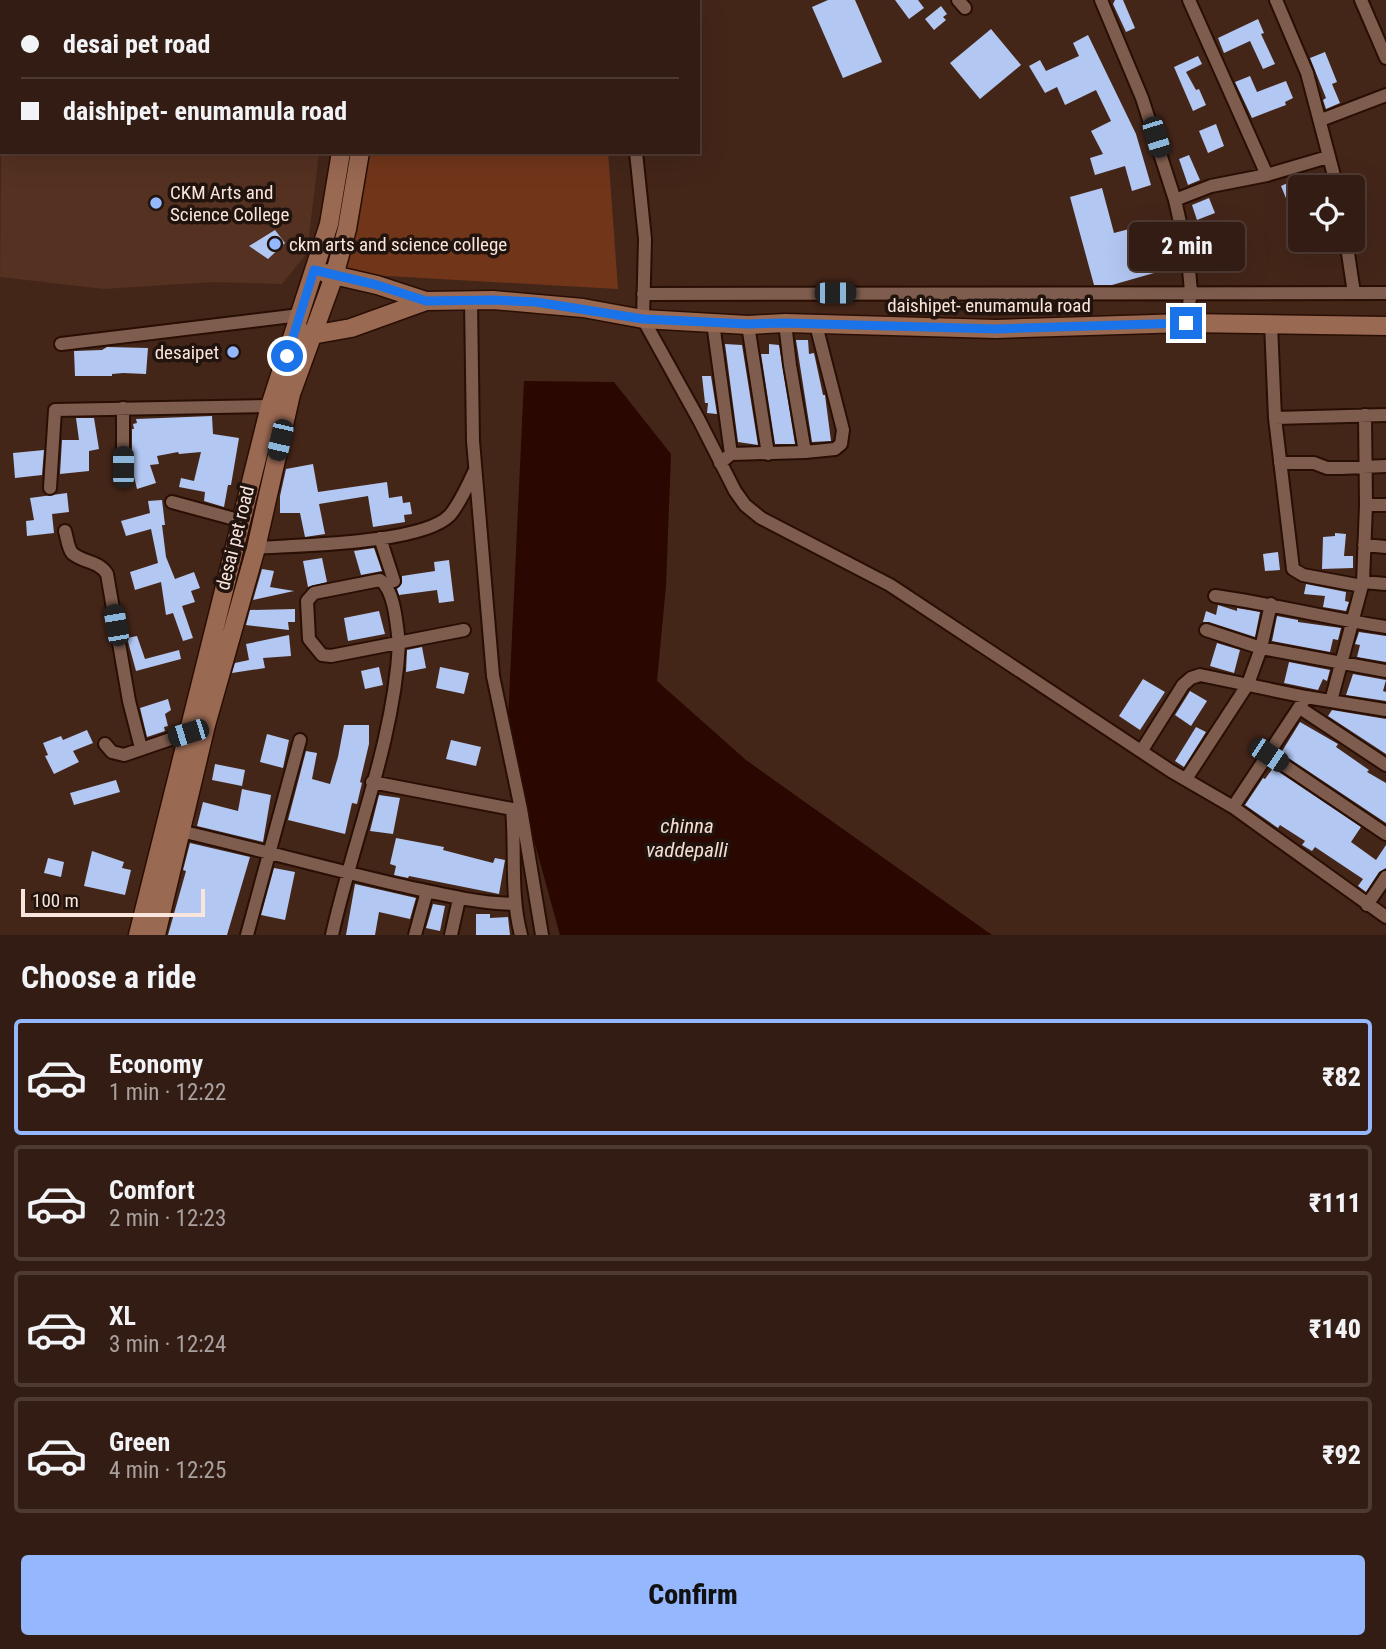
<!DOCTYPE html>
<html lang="en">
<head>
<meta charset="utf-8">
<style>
	:root { --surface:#331c13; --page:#3b251c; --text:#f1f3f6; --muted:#a9a1a0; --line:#4e3a33; --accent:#94b7fd }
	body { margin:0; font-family:"Roboto Condensed",sans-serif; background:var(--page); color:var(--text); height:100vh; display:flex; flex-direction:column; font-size:26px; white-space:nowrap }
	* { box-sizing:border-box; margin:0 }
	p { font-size:23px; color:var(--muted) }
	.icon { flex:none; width:38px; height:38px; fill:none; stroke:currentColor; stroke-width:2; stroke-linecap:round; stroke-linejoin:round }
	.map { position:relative; height:935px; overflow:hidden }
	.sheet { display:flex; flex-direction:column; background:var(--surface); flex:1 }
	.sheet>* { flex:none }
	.hud { position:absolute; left:0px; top:0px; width:700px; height:154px; box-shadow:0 7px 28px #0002,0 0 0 2px var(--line); display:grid; align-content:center; height:154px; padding:0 21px; background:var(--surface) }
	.controls { position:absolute; left:1288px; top:175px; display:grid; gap:14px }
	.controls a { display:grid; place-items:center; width:77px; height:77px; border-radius:7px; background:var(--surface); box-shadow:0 7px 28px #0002,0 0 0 2px var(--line); font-size:35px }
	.scale { position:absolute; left:21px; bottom:18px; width:184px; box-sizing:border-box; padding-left:7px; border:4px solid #f9e5dc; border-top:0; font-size:19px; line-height:24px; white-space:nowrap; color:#f9e5dc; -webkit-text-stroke:5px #21130d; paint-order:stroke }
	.end { position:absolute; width:32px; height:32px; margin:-16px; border:9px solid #1a73e8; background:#fff; box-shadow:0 0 0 4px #fff }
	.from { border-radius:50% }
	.bubble { position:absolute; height:49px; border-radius:7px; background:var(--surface); box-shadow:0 7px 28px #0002,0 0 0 2px var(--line); font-size:23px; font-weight:800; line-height:49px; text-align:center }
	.car { position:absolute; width:21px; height:42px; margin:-21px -10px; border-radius:9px; box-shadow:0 0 5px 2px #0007; background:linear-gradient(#222 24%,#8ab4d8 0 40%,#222 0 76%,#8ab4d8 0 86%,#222 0) }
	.hud b { display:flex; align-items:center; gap:24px; height:66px; font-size:26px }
	.hud b+b { border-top:2px solid var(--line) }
	.hud i { width:18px; height:18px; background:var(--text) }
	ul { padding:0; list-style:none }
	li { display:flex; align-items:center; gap:21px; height:116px; margin:0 14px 10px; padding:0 7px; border:4px solid var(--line); border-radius:7px }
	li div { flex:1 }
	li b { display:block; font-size:26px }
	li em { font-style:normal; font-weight:800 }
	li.selected { border-color:var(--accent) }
	li>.icon { width:63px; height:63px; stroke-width:1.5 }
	h2 { padding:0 21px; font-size:32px; line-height:84px }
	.button { display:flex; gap:14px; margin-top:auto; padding:14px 21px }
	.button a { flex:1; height:80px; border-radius:7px; background:var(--accent); color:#111; font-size:28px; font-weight:800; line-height:80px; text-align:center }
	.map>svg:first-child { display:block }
	.built { fill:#543121 }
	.green { fill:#71361a }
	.water { fill:#2a0700 }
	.building { fill:#b2c7f2 }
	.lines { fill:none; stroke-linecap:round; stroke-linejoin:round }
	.street-casing { stroke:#290e03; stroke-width:16 }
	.secondary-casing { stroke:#290e03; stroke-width:21 }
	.street { stroke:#7e5d4e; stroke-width:12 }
	.secondary { stroke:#9a6952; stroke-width:18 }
	.route { stroke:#1a73e8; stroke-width:9 }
	.poi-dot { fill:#94b7fd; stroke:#21130d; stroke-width:2.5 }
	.labels { text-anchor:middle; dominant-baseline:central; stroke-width:7; stroke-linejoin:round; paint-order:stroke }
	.poi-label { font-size:19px; fill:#f9e5dc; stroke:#21130d; text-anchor:start }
	.street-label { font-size:19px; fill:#f9e5dc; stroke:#21130d }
	.water-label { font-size:21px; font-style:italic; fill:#f4ded4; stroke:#21130d }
</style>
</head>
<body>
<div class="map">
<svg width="1386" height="935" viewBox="0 0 1386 935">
	<rect width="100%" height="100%" fill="#442619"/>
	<path class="built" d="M2,69V152H319L307,253L282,284L213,282L104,289L0,277Z"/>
	<path class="green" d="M349,152H608L618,289L318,272Z"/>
	<path class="water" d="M524,381L614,382L671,454L666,586L657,681L746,760L992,935H560L507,742Z"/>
	<path class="building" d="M828,0H855L882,62L843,78L812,7Z
		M895,0H918L924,8L909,19Z
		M1123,0L1135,28L1126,32L1113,4L1115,0Z
		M941,6L947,14L943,17L946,20L934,30L925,19Z
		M1258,19L1264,33L1261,34L1275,64L1263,69L1250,41L1224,53L1218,38Z
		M991,29L1021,65L980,99L950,63Z
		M1088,35L1136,134L1151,185L1132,191L1125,166L1095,175L1090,158L1103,154L1091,131L1111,121L1096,90L1065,105L1057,87L1045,93L1029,66L1040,60L1046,71L1079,56L1073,43Z
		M1325,52L1337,82L1332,84L1340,103L1326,109L1323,100L1326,98L1310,58Z
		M1198,56L1202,64L1186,72L1196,90L1199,89L1206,105L1193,111L1174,67Z
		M1250,76L1257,92L1286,81L1293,98L1285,102L1286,105L1252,118L1235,82Z
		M1216,124L1224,146L1208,153L1199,131Z
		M1189,155L1200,180L1188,185L1179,159Z
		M1294,180L1300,196V204L1290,208L1281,186Z
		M1102,188L1114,233L1148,224L1153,242L1162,239L1167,258L1158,260L1161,271L1112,285H1094L1070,197Z
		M1209,198L1215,213L1197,220L1192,205Z
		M275,230L285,243L268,259L249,246Z
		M796,340H808L809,354L814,353L823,395H825L831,441L812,442Z
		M725,344L742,345L758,445L738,442Z
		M769,344L779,345L795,444H775L761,354H769Z
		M107,347L148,348L146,374L123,373L112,374V376H75L74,351L102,350Z
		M702,376H711L717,414L707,413L708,403H705Z
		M212,416L213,434L239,438L231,485H228L224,507L204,501L205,492L179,487L181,478L194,481L201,452L179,454L178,452L157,456L159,464L150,465L156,483L137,489L132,468V429H134L133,424L137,423L136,419Z
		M76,418H94L99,449L89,451V471L60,474L62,440H79Z
		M44,450L42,475L15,478L13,453Z
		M313,464L318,492L387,482L389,498L402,496L403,503L410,502L412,514L404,515L405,522L373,527L368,496L319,504L325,534L305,537L300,513H280V496L286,469Z
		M67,493L69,512L52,514L54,533L27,536L26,521L34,520L30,498Z
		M162,500L165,525H162L166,557L175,579L194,572L200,588L191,591L195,602L182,606L193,638L183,641L173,613L166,615L161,582L135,590L130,572L158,563L151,529L126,536L121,521L150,513L148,501Z
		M1335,533L1346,534L1344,556H1353V568L1322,569L1323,537L1335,536Z
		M374,548L382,571L361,575L354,551Z
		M1278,552L1280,570L1265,571L1263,554Z
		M322,558L327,582L308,587L303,561Z
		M449,560L454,601L439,603L437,590L399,595L397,589L402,583V576L435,571L434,562Z
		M262,569L274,571L270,587L294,591L253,600Z
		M1306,584L1346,592L1345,601L1349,602L1346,611L1323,607L1325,596L1304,594Z
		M1218,605L1237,611V608L1260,612L1255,637L1209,622H1203L1206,611L1216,615Z
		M295,609V622H288L289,630L246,625L250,610Z
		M379,611L385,634L348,641L344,618Z
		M1277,616L1298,620V622L1341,628L1338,640L1333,639L1330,652L1272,641Z
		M1359,632L1386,636V662L1357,657L1360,645L1355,644Z
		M289,635L291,656L263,658L265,668L232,673L235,663L249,660L246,644Z
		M137,636L145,659L179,650L181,659L136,671L127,638Z
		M1217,643L1240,650L1234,673L1210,666Z
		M422,647L426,668L406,672L407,650Z
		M1289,662L1330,670L1327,681L1323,679L1318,690L1284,683Z
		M379,667L383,685L365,689L361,671Z
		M440,667L469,673L464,694L436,688Z
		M1353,674L1386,680L1383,691L1386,692V701L1346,695Z
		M1143,679L1165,692L1140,730L1119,716Z
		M1190,691L1207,701L1191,726L1175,715Z
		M168,699L171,710L165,714L168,726L164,727L165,731L147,737L140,708Z
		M1332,710L1386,719V754L1328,716Z
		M1300,722L1338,744L1336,747L1369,770L1367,772L1386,783V823L1281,753Z
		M344,725H369V744L360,782L362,783L357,804L352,803L345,834L288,820L306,751L317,753L312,779L330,784L338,757Z
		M1196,727L1206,732L1184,767L1175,761Z
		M87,730L93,743L73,751L79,762L54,774L45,756L48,755L43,743L61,736L63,740Z
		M267,734L289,740L283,768L260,762Z
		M451,740L481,747L476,766L446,759Z
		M215,764L245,770L242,786L212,780Z
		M1273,768L1361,827L1351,842L1376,860L1386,845V868L1379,872L1366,892L1358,886L1363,879L1315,847L1312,851L1302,845L1305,841L1280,825L1278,828L1245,805L1263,778L1265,779Z
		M116,780L120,792L74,805L70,793Z
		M242,789L271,795L263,842L197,826L203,802L238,811Z
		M379,795L400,798L393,834L370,831Z
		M396,838L444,847L443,850L493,863L495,858L505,860L499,894L409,876L408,878L394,875L396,866L390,864Z
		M190,843L250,857L227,935H168L186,871L183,870Z
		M92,851L124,862L122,868L131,870L125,895L84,886Z
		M48,858L64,862L61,877L44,873Z
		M274,868L295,872L285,920L261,915Z
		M355,884L416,898L410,919L379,912L375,935H346Z
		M433,904L445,906L440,931L426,928Z
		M476,914H490V918L508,917L510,935H476Z"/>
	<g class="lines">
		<g class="street-casing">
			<path id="street" d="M304,0L305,2
				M526,0L534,2
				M958,0L965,8
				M1101,0L1142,98L1175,200L1188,258L1191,292L1186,323
				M1276,0L1307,73L1337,187
				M1361,0L1386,58
				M646,2L647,0
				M661,2L665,0
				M1321,120L1386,95
				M636,152L645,239L643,319L699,420L735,491L745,505L761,518L890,585L1171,771L1233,807L1386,917
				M1267,175L1328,157
				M1175,200L1211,186L1267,175L1189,0
				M1346,240L1354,293
				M643,294L1386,293
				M471,300L473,441L493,676L521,809L542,935
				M713,323L731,454
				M785,323L790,365L805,452
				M1271,324L1275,418L1293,569L1303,575L1362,586
				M748,325L768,454
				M61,344L300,315
				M1275,418L1386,415
				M720,463L731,454L805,452L835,449L841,444L843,430L816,325
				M1280,463H1314L1327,468H1341L1386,466
				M123,467V408
				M50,488L55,410L270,406
				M172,502L242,521
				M1366,505H1386
				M65,531C67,538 68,548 72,553C83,563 98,560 107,574L129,701L141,748
				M380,538L394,581
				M1364,545L1386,547
				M256,548C298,545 423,544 450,515C460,503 467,487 474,472
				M1363,582L1386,584
				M1215,596C1273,604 1329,619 1386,627
				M1206,630L1261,648L1386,671
				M1331,701L1363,582L1366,505L1365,415
				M1300,708L1386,765
				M105,744L112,752L124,755L188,733
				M1142,750L1183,685L1191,678L1200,675L1306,697L1386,710
				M1269,755L1386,834
				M1186,779L1248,684L1261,648L1271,604
				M372,782L512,809H521
				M1233,807L1306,697
				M512,809C516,851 510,894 521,935
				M180,831C254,848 325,868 399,885C437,893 474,903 514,904
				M1367,905L1386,877
				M247,935L300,740
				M332,935C353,840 394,742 399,644C397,628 395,590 380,580L314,593L307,601L309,639L322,655L331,656L464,630
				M415,935L427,891
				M451,935L459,899"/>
		</g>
		<g class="secondary-casing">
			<path id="secondary" d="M384,0V2
				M368,2L369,0
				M325,273L377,285L426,301
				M295,331L312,335L351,328L426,301L493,300L583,308L643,319L748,325L785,323L996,329L1186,323L1386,326
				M138,935L270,406L329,224L341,152
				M156,935L206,725L256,548L291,394L334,276L347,229L360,152"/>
		</g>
		<use href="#street" class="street"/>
		<use href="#secondary" class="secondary"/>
	</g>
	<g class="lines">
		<path class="route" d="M287,356L314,270L377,285L426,301L494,300L536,302L643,319L748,324L785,323L996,329L1186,323"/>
	</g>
	<g class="poi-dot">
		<circle cx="156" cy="203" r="7"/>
		<circle cx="275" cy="244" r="7"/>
		<circle cx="233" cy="352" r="7"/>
	</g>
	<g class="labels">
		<g class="poi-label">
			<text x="170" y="192">CKM Arts and<tspan x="170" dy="22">Science College</tspan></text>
			<text x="289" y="244">ckm arts and science college</text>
			<text x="219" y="352" text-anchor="end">desaipet</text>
		</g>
		<g class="street-label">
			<text x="989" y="305">daishipet- enumamula road</text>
			<text transform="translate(235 538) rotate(-76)">desai pet road</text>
		</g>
		<g class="water-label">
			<text x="687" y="826">chinna<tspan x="687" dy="24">vaddepalli</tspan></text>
		</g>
	</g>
</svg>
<div class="controls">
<a><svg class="icon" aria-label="locate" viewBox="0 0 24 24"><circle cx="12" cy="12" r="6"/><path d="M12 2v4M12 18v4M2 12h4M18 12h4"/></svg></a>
</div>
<div class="scale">100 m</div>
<i class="end from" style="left:287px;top:356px"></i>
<i class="end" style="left:1186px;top:323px"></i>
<div class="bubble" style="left:1129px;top:222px;width:116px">2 min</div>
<i class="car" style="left:1156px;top:137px;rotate:163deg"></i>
<i class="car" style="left:835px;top:293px;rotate:90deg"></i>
<i class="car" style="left:280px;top:440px;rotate:193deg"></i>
<i class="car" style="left:123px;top:467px;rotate:0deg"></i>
<i class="car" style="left:116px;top:625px;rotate:350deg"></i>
<i class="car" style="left:188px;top:733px;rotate:253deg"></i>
<i class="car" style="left:1269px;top:755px;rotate:124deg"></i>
<div class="hud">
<b><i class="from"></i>desai pet road</b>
<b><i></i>daishipet- enumamula road</b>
</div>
</div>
<section class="sheet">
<h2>Choose a ride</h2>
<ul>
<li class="selected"><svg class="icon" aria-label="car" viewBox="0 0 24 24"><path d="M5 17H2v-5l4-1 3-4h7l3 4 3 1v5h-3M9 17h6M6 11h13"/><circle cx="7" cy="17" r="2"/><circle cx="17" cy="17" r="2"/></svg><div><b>Economy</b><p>1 min · 12:22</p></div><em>₹82</em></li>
<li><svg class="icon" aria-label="car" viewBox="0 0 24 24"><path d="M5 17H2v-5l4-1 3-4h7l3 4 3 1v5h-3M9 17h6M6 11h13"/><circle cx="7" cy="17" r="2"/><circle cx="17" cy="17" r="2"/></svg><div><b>Comfort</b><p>2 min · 12:23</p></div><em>₹111</em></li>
<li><svg class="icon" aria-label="car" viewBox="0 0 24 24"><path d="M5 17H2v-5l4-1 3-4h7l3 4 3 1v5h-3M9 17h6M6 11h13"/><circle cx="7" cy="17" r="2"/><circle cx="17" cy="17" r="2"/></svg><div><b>XL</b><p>3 min · 12:24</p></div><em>₹140</em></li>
<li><svg class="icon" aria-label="car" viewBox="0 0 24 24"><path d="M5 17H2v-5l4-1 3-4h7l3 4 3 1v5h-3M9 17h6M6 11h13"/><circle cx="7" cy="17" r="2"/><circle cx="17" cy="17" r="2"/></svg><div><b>Green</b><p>4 min · 12:25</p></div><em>₹92</em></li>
</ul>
<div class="button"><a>Confirm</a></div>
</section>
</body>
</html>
